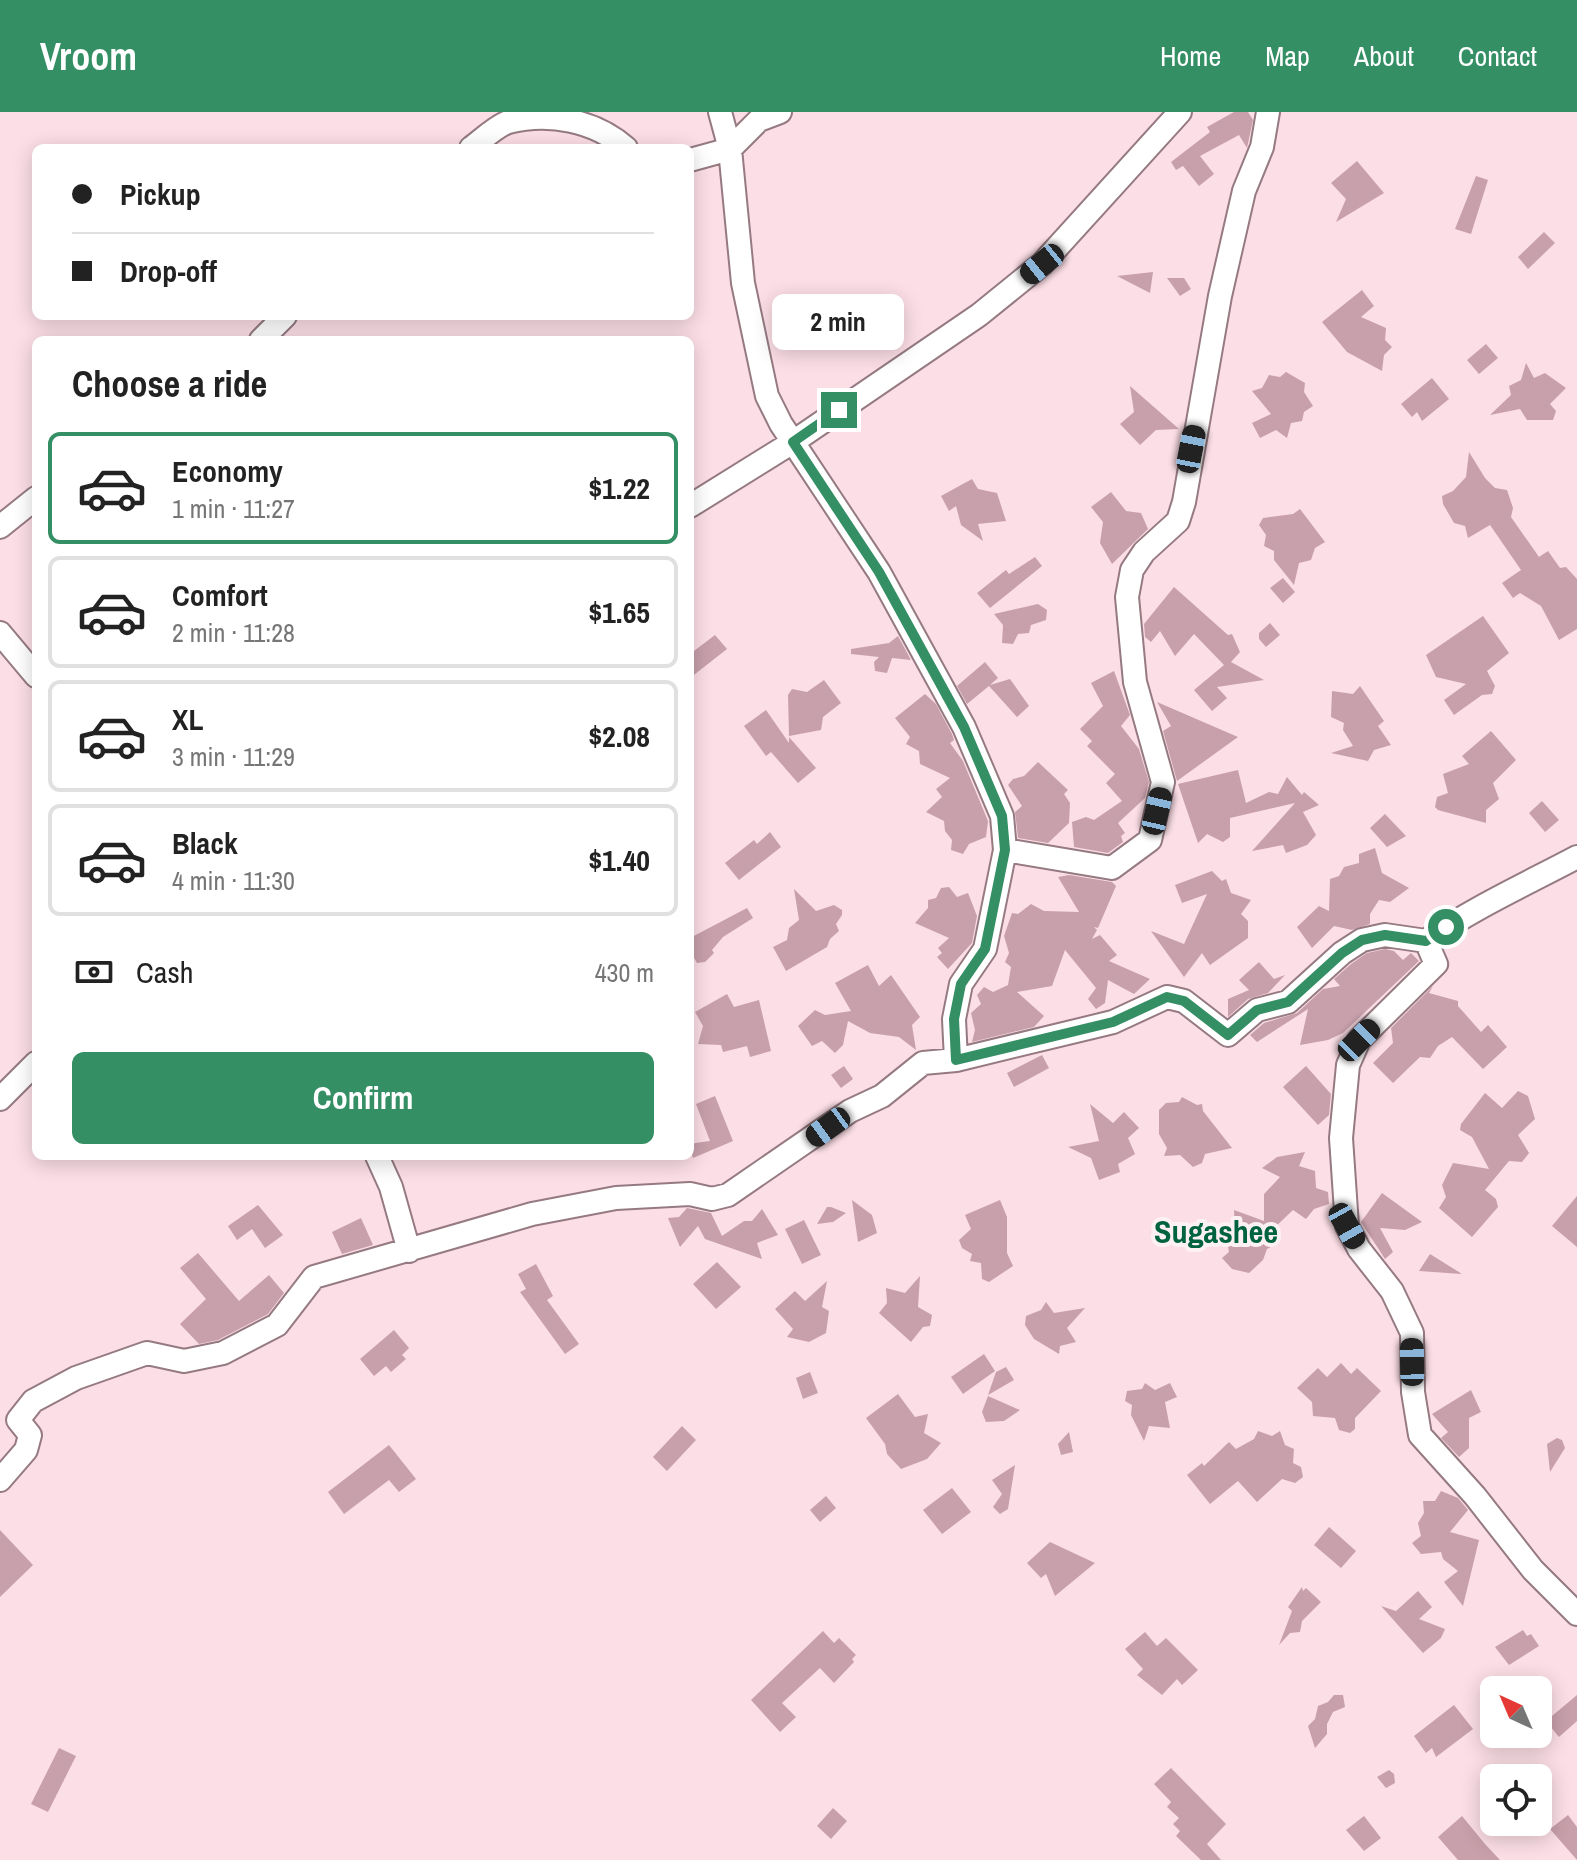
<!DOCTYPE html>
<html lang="en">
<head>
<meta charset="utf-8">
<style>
	:root { --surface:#fff; --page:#f6f6f6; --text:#222; --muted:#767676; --line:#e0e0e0; --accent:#348f65 }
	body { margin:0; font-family:"Archivo Narrow",sans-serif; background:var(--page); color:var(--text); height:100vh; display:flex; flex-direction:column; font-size:30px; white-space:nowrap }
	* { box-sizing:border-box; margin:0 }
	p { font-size:26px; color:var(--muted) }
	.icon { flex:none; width:44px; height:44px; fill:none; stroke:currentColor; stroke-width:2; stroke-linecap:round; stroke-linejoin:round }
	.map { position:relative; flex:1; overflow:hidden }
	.panel { position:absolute; left:32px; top:224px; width:662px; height:824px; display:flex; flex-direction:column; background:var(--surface); border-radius:12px; box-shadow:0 4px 20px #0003 }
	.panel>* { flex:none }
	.hud { position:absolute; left:32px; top:32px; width:662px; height:176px; border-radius:12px; box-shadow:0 4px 20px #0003; display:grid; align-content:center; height:176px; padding:0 40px; background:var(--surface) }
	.needle { width:52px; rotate:316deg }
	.fabs { position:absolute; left:1480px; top:1564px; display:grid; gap:16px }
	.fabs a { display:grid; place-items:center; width:72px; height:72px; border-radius:12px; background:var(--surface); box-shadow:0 4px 20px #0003; font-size:40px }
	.end { position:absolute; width:36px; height:36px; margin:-18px; border:10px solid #348f65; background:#fff; box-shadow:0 0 0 4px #fff }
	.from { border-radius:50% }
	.bubble { position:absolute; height:56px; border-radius:12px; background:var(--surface); box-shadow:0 4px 20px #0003; font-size:26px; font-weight:800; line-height:56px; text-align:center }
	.car { position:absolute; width:24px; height:48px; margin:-24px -12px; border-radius:10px; box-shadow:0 0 6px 2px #0007; background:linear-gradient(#222 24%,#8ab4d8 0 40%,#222 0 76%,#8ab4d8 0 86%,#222 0) }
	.hud b { display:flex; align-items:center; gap:28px; height:76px; font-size:30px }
	.hud b+b { border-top:2px solid var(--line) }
	.hud i { width:20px; height:20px; background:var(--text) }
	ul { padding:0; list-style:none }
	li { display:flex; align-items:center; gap:24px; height:112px; margin:0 16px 12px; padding:0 24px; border:4px solid var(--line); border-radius:12px }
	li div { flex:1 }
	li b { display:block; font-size:30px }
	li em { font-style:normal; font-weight:800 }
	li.selected { border-color:var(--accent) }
	li>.icon { width:72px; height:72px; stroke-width:1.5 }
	h2 { padding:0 40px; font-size:36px; line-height:96px }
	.pay { display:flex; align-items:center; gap:20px; height:88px; padding:0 40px; font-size:30px }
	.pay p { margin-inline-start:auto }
	.cta { display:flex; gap:16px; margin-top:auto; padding:16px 40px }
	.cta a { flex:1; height:92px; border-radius:12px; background:var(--accent); color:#fff; font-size:32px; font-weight:800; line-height:92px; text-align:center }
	header { display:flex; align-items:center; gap:48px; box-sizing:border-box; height:112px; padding:0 40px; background:var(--accent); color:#fff }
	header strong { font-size:38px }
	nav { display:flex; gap:44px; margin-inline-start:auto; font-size:28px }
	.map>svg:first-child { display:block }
	.building { fill:#c8a0ab }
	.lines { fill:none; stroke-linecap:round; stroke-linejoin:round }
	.street-casing { stroke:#957a82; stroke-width:26 }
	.street { stroke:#fff; stroke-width:22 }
	.route { stroke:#348f65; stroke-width:10 }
	.labels { text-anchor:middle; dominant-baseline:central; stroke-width:8; stroke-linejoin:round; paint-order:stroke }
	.quarter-label { font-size:32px; font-weight:bold; fill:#00633f; stroke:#fdf1f4 }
</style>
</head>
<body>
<header>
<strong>Vroom</strong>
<nav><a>Home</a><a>Map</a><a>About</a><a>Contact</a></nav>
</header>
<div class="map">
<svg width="1577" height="1748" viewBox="0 0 1577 1748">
	<rect width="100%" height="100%" fill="#fcdee6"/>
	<path class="building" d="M1234,0H1248L1253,8L1247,36L1239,23L1200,44L1214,62L1199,74L1183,54L1176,58L1171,50L1210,20L1207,15Z
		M1357,49L1384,81L1336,110L1346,87L1331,71Z
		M1476,64L1488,68L1471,122L1455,117Z
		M1544,120L1555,131L1528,157L1518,145Z
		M1153,160L1150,181L1117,164Z
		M1167,166H1184L1191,177L1180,184Z
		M1362,178L1374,194L1361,205L1386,216L1385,228L1392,235L1384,243L1382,259L1347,240L1322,210Z
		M1486,232L1498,246L1479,262L1467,248Z
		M1526,251L1534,266L1545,261L1566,276L1550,292L1556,299L1553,308H1527L1520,297L1490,303L1511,283L1509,274L1521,268Z
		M1286,260L1305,271L1304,280L1313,294L1304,300L1302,309L1291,311L1287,326L1276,318L1260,326L1252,311L1271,302L1252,279L1262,276L1269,263L1280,265Z
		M1432,266L1449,287L1422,309L1417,300L1412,305L1401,292Z
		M1130,274L1179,317L1156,318L1140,333L1120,312L1134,300Z
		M1469,340L1485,366L1495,376L1507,378L1513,396L1511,405L1539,445L1548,439L1560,456L1566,455L1577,467V517L1559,528L1541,494L1520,481L1513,486L1502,471L1521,458L1490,413L1468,426L1465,414L1454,411L1443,392L1442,384L1453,379L1466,365Z
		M972,367L978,377L997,381L1006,409L978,412L983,429L961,413L956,394L949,399L941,384Z
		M1111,380L1126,399L1141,401L1148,417L1112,452L1100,431L1103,410L1091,395Z
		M1300,397L1325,430L1315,436L1311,448L1299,451L1294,473L1274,448V439L1264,434L1266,423L1259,413L1263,406L1293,402Z
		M1035,445L1042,454L990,496L977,481L1006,458L1009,462Z
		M1283,466L1295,480L1283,491L1270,476Z
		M1174,475L1228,523L1232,522L1240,540L1231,550L1264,568L1217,575L1227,586L1212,599L1194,578L1224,553L1194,522L1175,544L1160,519L1151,530L1145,525L1144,512Z
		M1038,492L1047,498L1046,508L1031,513L1029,521L1018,522L1013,532L1002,531L1003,513L994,502Z
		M1483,504L1509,541L1487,559L1495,574L1492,582L1482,583L1454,603L1444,588L1466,572L1436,565L1426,543Z
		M1270,511L1280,523L1266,535L1259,527V521Z
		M715,523L727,537L690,566V542Z
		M898,524L911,548L892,546L887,561L875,559L874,550L879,545L851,542V537L889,531Z
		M985,550L998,566L990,573L1010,567L1029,594L1017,605L989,574L967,592L957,574Z
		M1114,559L1130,603L1121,614L1139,637L1149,670L1145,686L1118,711L1125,721L1121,724L1123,730L1108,741L1074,735L1072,710L1086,705L1094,708L1122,689L1106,671L1115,662L1087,634L1092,629L1080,617L1103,594L1091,571Z
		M824,568L841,591L823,605L821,618L789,624L788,583L792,577L807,580Z
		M1360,574L1384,609L1378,614L1391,633L1374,638L1368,649L1331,641L1353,634L1343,618L1344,611L1331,605L1332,579L1353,582Z
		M925,582L936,592L952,622L954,628L950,631L963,649L988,709L986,725L969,732L963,742L951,738L952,728L945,719L944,709L926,700L942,685L936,677L950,666L920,652L919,639L906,632L910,625L895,606Z
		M1157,590L1238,625L1177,669L1163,619L1171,614Z
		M766,598L789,631V625L816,656L798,671L771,640L766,644L744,614Z
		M1491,619L1516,648L1493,671L1499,687L1486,698V711L1438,698L1435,695L1437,685L1448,681L1443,662L1469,652L1462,644Z
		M1038,650L1068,678L1064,682L1070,691L1069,711L1048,731L1018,726L1015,700L1022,694L1008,673L1013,667L1024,664Z
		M1238,658L1246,691L1269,680L1278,682L1287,665L1302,683L1304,680L1319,693L1303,700L1316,723L1307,733L1286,741L1283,733L1252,739L1295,691L1230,706V725L1223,730L1207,722L1198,731L1178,672Z
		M1542,689L1559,708L1545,720L1529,701Z
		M1385,702L1406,724L1387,735L1370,716Z
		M770,720L781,735L739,768L725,751L754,728L757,732Z
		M1375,736L1382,761L1409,776L1390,790L1379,788L1370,802V812L1352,818L1334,814L1312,836L1297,815L1319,794L1329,799L1330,767L1339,764L1344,755L1359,751V742Z
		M1212,759L1222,769L1226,767L1231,781L1251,788L1241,802L1248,809V826L1210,853L1202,841L1184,865L1151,819L1184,832L1207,782L1182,791L1175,773Z
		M1069,763L1112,770L1116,774L1098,816L1094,815L1097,818L1092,827L1100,823L1117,843L1109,849L1150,867L1134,882L1108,868L1105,891L1096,897L1088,887L1096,876L1065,838L1052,874L1017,880L1044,904L1034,915L972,930L975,918L971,901L981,892L977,883L984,875L993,880L1008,873L1011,855L1005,850L1009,841L1004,824L1012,801L1018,802L1031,792L1044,799L1079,800L1058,765Z
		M949,775L957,785L968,781L977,804L972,831L948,857L937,845L942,841L938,836L949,826L915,811L928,796V788L936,786L941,776Z
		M794,777L816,799L834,793L842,798V803L836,812L839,819L830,827L827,835L786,859L773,835L787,828L789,816L799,808Z
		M747,796L753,806L723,825L712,838L714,841L705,850L697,851L690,839V826Z
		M1385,837L1394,839L1403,848L1411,841L1419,849L1343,921L1328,928L1300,933L1308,897L1257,930L1250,923L1264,911L1297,901L1323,877L1340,874L1334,867L1351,852L1367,841Z
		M1259,850L1274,867L1285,863L1268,881L1248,887L1228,905V887L1249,878L1239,868Z
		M868,853L879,874L891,863L920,905L912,913L916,938L899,925L870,921L848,909L843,933L835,941L822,929L812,934L798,914L815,898L825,903L851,899L835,871Z
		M1433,874L1429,881L1458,889V894L1481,920L1488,913L1507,935L1483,957L1452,925L1438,934L1430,946L1420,945L1393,971L1373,951L1393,931L1391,916Z
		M727,882L734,895L759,888L771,939L750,945L747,934L723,940L721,933L698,932L703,914L695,900Z
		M1042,943L1049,956L1014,975L1007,961Z
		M844,954L853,967L841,976L831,963Z
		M1306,954L1331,982L1329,1003L1318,1013L1283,975Z
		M1518,979L1528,984L1535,1007L1518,1023L1529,1041L1522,1050L1509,1049L1485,1078L1496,1087L1498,1095L1472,1125L1439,1096L1446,1085L1442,1073L1453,1051L1489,1057L1472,1025L1460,1018L1461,1012L1485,981L1502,996Z
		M715,984L733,1029L693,1046L690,1035L695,1031L710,1029L696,992Z
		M1182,985L1197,993L1202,992L1203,999L1232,1036L1205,1042L1202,1051L1193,1055L1180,1043L1164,1044L1167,1036L1159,1022V998L1166,991L1179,990Z
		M1090,992L1113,1011L1124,1000L1139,1016L1128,1026L1135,1042L1118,1052L1120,1060L1099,1068L1091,1046L1068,1035L1099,1029Z
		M1305,1040L1299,1054L1315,1059L1316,1076L1328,1080L1329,1092L1314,1097L1306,1107L1293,1098L1267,1123L1274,1133L1267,1137L1263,1148L1249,1161L1232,1157L1222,1146L1229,1140L1227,1129L1235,1121L1234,1098L1264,1109V1082L1280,1065L1262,1056L1277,1045Z
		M1382,1081L1422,1110L1405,1118L1380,1116L1393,1140L1385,1147L1361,1110Z
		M1577,1084V1135L1552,1114Z
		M852,1088L872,1103L877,1121L858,1130Z
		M1000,1088L1007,1105V1141L1013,1154L989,1170L982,1167L981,1151L970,1149L972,1142L962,1136L959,1128L971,1117L965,1103Z
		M258,1093L283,1123L265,1136L252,1117L237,1128L228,1114Z
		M827,1095H831L846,1101L833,1110L817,1112Z
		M687,1096L711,1101L722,1124L744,1109H752L762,1097L778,1123L757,1131L762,1147L705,1127L698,1114L680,1135L668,1106L679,1105Z
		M361,1106L373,1133L342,1142L332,1120Z
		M804,1108L821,1143L802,1152L785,1117Z
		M198,1141L239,1189L269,1163L284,1181L268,1202L218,1228L199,1232L180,1212L206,1187L180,1156Z
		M1430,1142L1462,1162L1419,1159Z
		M717,1150L741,1175L716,1197L693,1172Z
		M536,1152L553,1184L547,1188L579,1232L565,1242L520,1180L526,1177L518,1162Z
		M920,1164L918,1195L932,1203L930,1214L923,1215L911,1230L879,1201L887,1191L886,1176L905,1181Z
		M827,1169L822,1195L829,1199L826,1221L809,1230L787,1225L793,1217L775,1197L795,1179L805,1189Z
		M1046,1190L1054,1201L1085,1196L1067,1216L1076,1230L1060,1234L1059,1242L1034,1227L1025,1213L1026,1204L1041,1198Z
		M394,1218L409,1236L402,1243L406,1247L391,1260L386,1254L374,1264L360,1247Z
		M984,1242L995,1259L963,1282L951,1265Z
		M1341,1251L1351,1262L1357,1256L1381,1279L1355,1306V1317L1350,1321L1339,1318L1335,1306L1313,1304L1312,1290L1297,1276L1318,1256L1327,1265Z
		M1006,1255L1014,1268L988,1283L996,1260Z
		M810,1260L818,1281L803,1287L796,1266Z
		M1145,1271L1155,1278L1170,1271L1177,1285L1165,1290L1170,1316L1149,1314L1144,1329L1131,1303L1132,1293L1125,1289L1127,1279L1142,1277Z
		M1471,1278L1481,1300L1469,1306V1336L1459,1345L1441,1326L1448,1320L1432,1302Z
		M898,1282L915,1305L928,1302L924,1321L941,1331L927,1347L901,1357L887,1342L885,1332L866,1306Z
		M988,1284L1020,1298L1004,1309L986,1310L982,1300Z
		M682,1314L696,1328L667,1359L653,1345Z
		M1258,1319L1272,1324L1280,1319L1285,1333L1294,1337L1293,1351L1301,1355L1303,1365L1295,1371L1282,1367L1257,1390L1238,1369L1210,1392L1187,1363L1202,1351L1204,1354L1229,1330L1236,1337L1254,1327Z
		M1069,1320L1073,1340L1061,1343L1058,1332Z
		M1557,1326L1562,1328L1565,1336L1550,1360L1547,1332Z
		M389,1333L416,1367L399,1380L389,1368L344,1402L328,1380Z
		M1015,1353L1008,1397L1000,1402L993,1395L1002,1382L992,1368Z
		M952,1376L971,1400L942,1422L923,1398Z
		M1441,1379L1458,1386L1468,1398L1450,1420L1479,1428L1463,1494L1444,1470L1458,1459L1443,1447L1441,1440L1421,1442L1412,1431L1421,1424L1418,1411L1424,1401L1423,1389H1435Z
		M826,1384L836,1396L820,1410L810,1398Z
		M1329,1415L1356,1439L1341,1456L1314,1433Z
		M0,1418L33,1453L0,1485Z
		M1050,1430L1095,1451L1055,1484L1046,1462L1041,1466L1027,1451Z
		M1302,1475L1303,1479L1306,1476L1321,1490L1302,1509L1300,1520L1290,1521L1279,1533L1292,1499L1288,1495Z
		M1418,1479L1432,1495L1419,1507L1445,1517L1441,1526L1423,1541L1381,1494L1396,1499Z
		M1523,1518L1527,1524L1531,1522L1539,1534L1509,1553L1495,1535Z
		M823,1519L834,1531L839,1526L856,1543L852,1547L854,1550L834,1571L820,1556L782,1591L796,1605L780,1620L751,1588Z
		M1145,1520L1157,1534L1166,1526L1198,1558L1182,1573L1177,1567L1162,1583L1137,1563L1143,1557L1125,1537Z
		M1334,1583H1343L1345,1595L1333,1600L1327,1612V1622L1315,1636L1308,1614L1315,1607L1318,1594L1328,1590Z
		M1577,1583V1609L1559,1625L1546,1609Z
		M1454,1593L1473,1617L1436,1645L1432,1636L1426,1641L1414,1624Z
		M59,1636L76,1644L48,1700L31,1692Z
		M1171,1656L1226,1712L1207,1732L1221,1748H1201L1176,1724L1180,1719L1173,1712L1179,1706L1167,1695L1171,1690L1154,1672Z
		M1389,1658L1394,1662L1395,1671L1386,1676L1377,1665Z
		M833,1696L847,1709L831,1727L817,1714Z
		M1568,1703L1577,1715V1748L1550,1717Z
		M1364,1704L1381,1726L1364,1739L1346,1718Z
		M1462,1704L1485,1732L1500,1748H1458L1438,1725Z"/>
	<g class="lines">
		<g class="street-casing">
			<path id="street" d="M720,0L730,37L743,171L767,284L781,312L879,460L964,615L1002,704L1005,738L985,837L961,872L954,907L956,948
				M471,36C482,28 495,15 508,10C549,0 594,8 626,36
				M690,48L730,37L759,8L780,0
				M261,228L285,204
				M690,394L793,330L979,203L1042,152L1180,0
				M0,415L36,386
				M0,521L36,564
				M1005,738L1112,756L1150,728L1163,670L1135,570L1127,485L1132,458L1144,440L1178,409L1184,390L1220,184L1244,79L1262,35L1268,0
				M1577,745C1526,772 1473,796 1426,829L1436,852L1359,928L1348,953L1341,1026L1347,1114L1359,1137L1392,1179L1412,1221L1413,1280L1420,1323L1475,1384L1533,1458L1577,1502
				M0,987L36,951
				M377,1044L391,1075L409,1139
				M0,1368L26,1338L30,1323L18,1308L33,1289L76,1266L147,1241L184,1249L223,1241L277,1213L314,1165L532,1102L616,1086L690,1082L712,1087L728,1083L850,999L882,984L923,951L956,948L1113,910L1167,885L1184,889L1228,923L1257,898L1288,890L1342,841L1362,828L1385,823L1426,829"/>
		</g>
		<use href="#street" class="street"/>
	</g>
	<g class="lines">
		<path class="route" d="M839,298L793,330L879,460L964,615L1002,704L1005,738L985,837L961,872L954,907L956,948L1113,910L1167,885L1184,889L1228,923L1257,898L1288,890L1342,841L1362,828L1385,823L1426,829L1446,815"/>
	</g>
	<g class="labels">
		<g class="quarter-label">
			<text x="1216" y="1119">Sugashee</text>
		</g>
	</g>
</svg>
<div class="fabs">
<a><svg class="needle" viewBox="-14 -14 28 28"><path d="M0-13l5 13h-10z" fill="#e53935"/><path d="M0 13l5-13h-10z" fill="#767676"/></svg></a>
<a><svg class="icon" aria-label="locate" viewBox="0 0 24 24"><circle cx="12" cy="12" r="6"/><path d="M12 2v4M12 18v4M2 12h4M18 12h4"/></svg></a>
</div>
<i class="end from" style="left:1446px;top:815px"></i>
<i class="end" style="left:839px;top:298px"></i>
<div class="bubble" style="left:772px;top:182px;width:132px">2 min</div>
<i class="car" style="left:1042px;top:152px;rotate:231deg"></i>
<i class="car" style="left:1191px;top:337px;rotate:11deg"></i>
<i class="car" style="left:1157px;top:699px;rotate:13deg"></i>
<i class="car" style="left:1359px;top:928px;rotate:45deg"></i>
<i class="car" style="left:828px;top:1015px;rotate:234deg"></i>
<i class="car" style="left:1347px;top:1114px;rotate:151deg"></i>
<i class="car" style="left:1412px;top:1250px;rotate:359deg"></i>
<div class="hud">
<b><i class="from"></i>Pickup</b>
<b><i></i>Drop-off</b>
</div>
<section class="panel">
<h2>Choose a ride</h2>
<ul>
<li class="selected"><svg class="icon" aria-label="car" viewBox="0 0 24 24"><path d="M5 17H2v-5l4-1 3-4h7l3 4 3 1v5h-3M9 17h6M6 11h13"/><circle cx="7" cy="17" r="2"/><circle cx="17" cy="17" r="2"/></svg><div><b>Economy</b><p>1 min · 11:27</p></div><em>$1.22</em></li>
<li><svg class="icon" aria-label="car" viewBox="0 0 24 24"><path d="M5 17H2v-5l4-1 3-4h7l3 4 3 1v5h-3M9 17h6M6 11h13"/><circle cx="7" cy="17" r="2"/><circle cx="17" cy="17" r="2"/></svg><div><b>Comfort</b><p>2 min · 11:28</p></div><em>$1.65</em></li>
<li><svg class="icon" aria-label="car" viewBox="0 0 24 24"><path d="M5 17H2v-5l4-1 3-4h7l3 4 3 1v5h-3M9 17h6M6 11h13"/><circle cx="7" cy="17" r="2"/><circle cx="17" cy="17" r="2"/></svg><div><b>XL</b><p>3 min · 11:29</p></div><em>$2.08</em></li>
<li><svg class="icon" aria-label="car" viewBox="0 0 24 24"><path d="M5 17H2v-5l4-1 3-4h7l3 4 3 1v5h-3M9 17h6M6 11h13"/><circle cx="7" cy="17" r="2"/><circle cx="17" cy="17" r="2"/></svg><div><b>Black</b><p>4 min · 11:30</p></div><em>$1.40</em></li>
</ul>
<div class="pay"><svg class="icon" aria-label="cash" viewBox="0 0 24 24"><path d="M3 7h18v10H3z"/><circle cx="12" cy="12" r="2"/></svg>Cash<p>430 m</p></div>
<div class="cta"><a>Confirm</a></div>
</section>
</div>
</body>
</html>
